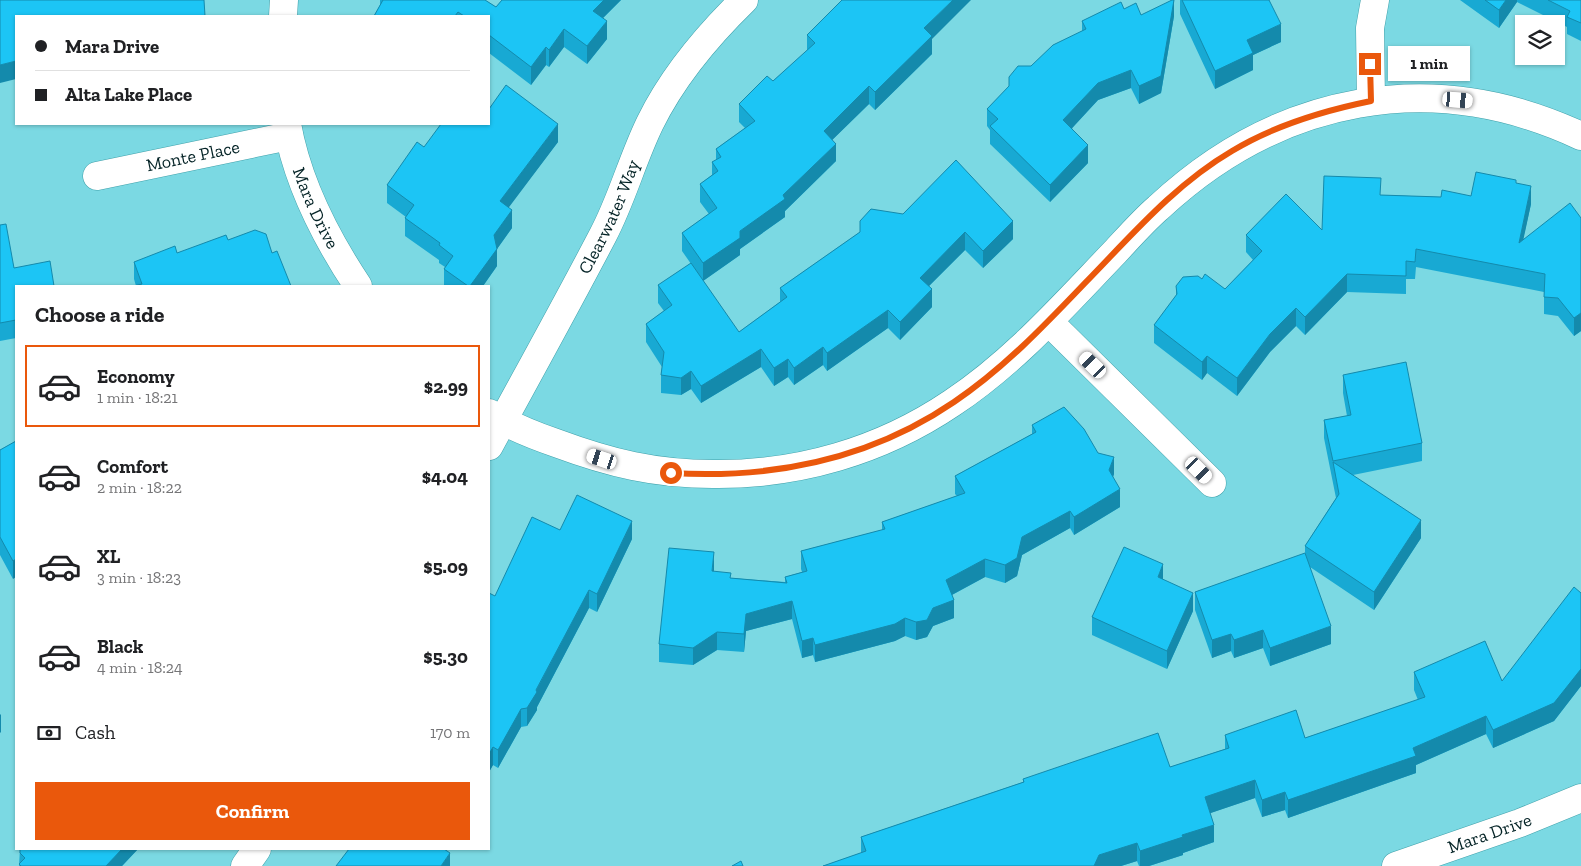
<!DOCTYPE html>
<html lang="en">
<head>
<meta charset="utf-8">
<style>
	:root { --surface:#fff; --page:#f2f2f2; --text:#202124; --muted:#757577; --line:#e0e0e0; --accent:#ea580c }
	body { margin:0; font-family:"Zilla Slab",serif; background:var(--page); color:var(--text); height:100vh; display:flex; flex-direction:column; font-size:19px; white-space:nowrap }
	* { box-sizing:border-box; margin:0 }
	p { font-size:16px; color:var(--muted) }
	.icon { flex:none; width:28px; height:28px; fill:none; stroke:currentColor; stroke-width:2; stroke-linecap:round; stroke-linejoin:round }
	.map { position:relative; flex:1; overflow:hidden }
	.sheet { position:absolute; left:15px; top:285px; width:475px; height:565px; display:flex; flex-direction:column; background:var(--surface); border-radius:0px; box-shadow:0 1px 4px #0004 }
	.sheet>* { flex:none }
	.banner { position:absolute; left:15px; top:15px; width:475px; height:110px; border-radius:0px; box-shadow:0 1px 4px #0004; display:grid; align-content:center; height:110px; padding:0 20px; background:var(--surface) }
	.buttons { position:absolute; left:1515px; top:15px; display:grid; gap:10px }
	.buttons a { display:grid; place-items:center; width:50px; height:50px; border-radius:0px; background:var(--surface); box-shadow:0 1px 4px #0004; font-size:25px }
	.end { position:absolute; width:22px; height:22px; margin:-11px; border:6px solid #ea580c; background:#fff; box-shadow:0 0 0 2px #fff }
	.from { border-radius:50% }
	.bubble { position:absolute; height:35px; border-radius:0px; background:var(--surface); box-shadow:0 1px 4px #0004; font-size:16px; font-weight:700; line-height:35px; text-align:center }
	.car { position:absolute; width:15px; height:30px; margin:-15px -8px; border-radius:6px; box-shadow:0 0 4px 1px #0007; background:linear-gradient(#fff 24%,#345 0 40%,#fff 0 76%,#345 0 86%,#fff 0) }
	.banner b { display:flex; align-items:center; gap:18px; height:48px; font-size:19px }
	.banner b+b { border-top:1px solid var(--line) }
	.banner i { width:12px; height:12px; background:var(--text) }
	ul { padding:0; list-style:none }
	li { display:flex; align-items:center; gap:15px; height:82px; margin:0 10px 8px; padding:0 10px; border:2px solid transparent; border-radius:0px }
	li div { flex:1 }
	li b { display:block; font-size:19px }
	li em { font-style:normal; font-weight:700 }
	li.active { border-color:var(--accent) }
	li>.icon { width:45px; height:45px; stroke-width:1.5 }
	h2 { padding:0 20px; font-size:22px; line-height:60px }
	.pay { display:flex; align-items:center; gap:12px; height:55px; padding:0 20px; font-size:19px }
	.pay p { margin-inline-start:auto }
	.primary-button { display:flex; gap:10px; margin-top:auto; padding:10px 20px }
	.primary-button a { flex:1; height:58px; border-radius:0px; background:var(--accent); color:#fff; font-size:20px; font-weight:700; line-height:58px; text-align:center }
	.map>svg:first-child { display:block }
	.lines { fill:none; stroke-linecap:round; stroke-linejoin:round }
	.street-casing { stroke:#3fa0aa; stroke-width:29 }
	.street { stroke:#fff; stroke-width:28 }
	.wall { fill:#18a9d3 }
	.shaded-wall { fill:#148aac }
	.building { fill:#1cc5f5; stroke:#148aac }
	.route { stroke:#ea580c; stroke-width:6 }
	.labels { text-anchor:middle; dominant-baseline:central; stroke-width:5; stroke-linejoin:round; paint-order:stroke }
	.street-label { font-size:18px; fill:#032225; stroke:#7bd9e3 }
</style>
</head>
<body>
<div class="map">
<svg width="1581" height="866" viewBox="0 0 1581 866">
	<rect width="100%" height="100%" fill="#7bd9e3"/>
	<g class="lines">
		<g class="street-casing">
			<g id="street">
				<path d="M283,16L284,0"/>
				<path d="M1371,101L1370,28L1375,0"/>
				<path id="s1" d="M287,124C297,181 326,238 358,286"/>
				<path id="s2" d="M97,176L289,136"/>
				<path d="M1049,322L1212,483"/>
				<path d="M489,413C510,426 533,435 556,443C610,463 655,474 713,474C798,475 881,451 952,403C1014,362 1064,305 1115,252C1129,237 1143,221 1158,208C1278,96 1431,66 1581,136"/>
				<path id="s3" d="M489,446C527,376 566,306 603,235C622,199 632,160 650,123C673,76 707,36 744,0"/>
				<path d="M245,866L257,849"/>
				<path id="s4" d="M1396,866L1520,823L1581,798"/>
			</g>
		</g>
		<use href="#street" class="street"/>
	</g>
	<path class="wall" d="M380,0H485L496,7L502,0H621L603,18L607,39L587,64L564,47L549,67L546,65L531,85L489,53V16H374L380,5Z
		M1180,0H1269L1281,42L1253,55V70L1215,89L1180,14Z
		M1460,0H1581V41L1567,34V27L1517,2L1499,28Z
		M1124,9L1141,15L1174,16L1161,93L1139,104L1131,88L1098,100L1072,128L1088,163L1050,202L990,144V130L987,126V109L1009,87V77L1031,66L1082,31V21Z
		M807,35L932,39V54L875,110L869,104L832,140L836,161L785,211V217L740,249V255L703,281L682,251V233L709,214L700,202V184L712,175V162L716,160V149L745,128L739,122V104L773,81L807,51Z
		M558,142L508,207L512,228L497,249V266L483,286H444V269L445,267L439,263V260L405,236V218L406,217L387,203V185L424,147Z
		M1516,183L1531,204L1523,239L1581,218V331L1574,336L1558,316L1544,314V292L1416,267L1415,279H1406V294L1347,292L1305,335L1296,326L1270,352L1237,396L1207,373L1202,380L1154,343V325L1176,296V286L1202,279L1225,289L1253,260L1246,252V235L1322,230L1381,195L1441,197L1471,196Z
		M871,209L1013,239L983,268L965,250L929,286L932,307L900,340L888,328L827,371L823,365L794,385L788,377L774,386L761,367L701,403L691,389L681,395L661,393V375L662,367L646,342V324L664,311L658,303V285L739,332L780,302V288L860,232Z
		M0,225L14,268L16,286V338L0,341Z
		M228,240L272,253L136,286L134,279V262L177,253Z
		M1343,375L1422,443V461L1353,475L1421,538L1374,610L1310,567L1331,644L1270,666L1263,648L1234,658L1231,651L1212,658L1195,610V592L1305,554V546L1336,498L1324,438V420L1347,416L1343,393Z
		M1032,425L1098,453L1114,474L1113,477L1120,507L1074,535L1070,528L1022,555L1017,576L1005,583L985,577L952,595L954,618L933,626L927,637L916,640L905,636L895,641L815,662L813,655L802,658L792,619L746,631L744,652L717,650L693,665L659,662V644L713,572L731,578L785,582V577L802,572L801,569V551L882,530V522L957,496L955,494V476L1032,434Z
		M16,441L13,579L0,555V450Z
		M560,530L632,539L597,612L589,608L537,707V710L527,726L521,727L498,768L493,765L489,772L495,596Z
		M1163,579L1193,611L1167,669L1092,635V617Z
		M1581,593V686L1554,721L1493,748L1486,734L1416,765V773L1288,818L1285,810L1262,817L1255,798L1210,813L1214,842L1183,853V855L1149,866H1139L1137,861L1121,866H823L861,853V837L1023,782V779L1170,767L1225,749V735L1305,738L1418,700L1414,690V672L1502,681Z
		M20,849H138L122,866H19Z"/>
	<path class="shaded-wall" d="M604,0H621L593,28V11Z
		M953,0H971L932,39V54L875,110V92L924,28Z
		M1174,0V16L1161,93L1139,104V86Z
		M1506,0H1517V2L1499,28V10Z
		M607,21V39L587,64V46Z
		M1281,24V42L1253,55V70L1215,89V71L1247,40Z
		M564,29V47L549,67V50Z
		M546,47V65L531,85V67Z
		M16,61V79L0,83V65Z
		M1131,70V88L1098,100L1063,138V120L1098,83Z
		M869,86V104L824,148V131Z
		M558,124V142L500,219V201Z
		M836,144V161L785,211V217L740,249V255L703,281V263L783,195Z
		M1088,145V163L1050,202V185Z
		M1531,186V204L1519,260V243Z
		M512,210V228L497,249V266L483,286H470L494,235Z
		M1013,221V239L983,268V251Z
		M965,232V250L920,295V278Z
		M1347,274V292L1305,335V317Z
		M932,289V307L900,340V322Z
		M1296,308V326L1270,352L1237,396V378L1270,334Z
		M888,310V328L827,371V353Z
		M1581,313V331L1574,336V318Z
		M823,347V365L794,385V368Z
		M761,349V367L701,403V386Z
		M1207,356V373L1202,380V362Z
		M788,359V377L774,386V368Z
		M691,371V389L681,395V378Z
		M1114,457V474L1109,488V470Z
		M1120,489V507L1074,535V517Z
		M1070,511V528L1022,555L1017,576L1005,583V565L1022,537Z
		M1421,520V538L1374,610V592Z
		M632,521V539L597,612V594Z
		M714,552V570L712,589V571Z
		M16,559V577L13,579V561Z
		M985,559V577L946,598V580Z
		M1163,564V582L1158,577Z
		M589,590V608L537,707V710L527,726V708Z
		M1193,593V611L1167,669V651Z
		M954,600V618L933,626L927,637L916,640V622L933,608Z
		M792,601V619L746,631L744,652V634L746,614Z
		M905,618V636L895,641L815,662V645Z
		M1331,626V644L1270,666V648Z
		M1263,630V648L1234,658V640Z
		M717,632V650L693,665V648Z
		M1231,634V651L1212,658V640Z
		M813,638V655L802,658V641Z
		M1581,669V686L1554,721L1493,748V730Z
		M521,709V727L498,768V750Z
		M1,714V732L0,733V715Z
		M1486,716V734L1416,765V773L1288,818V800L1413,748Z
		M493,747V765L489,772V754Z
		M1255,780V798L1205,815V797Z
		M1285,792V810L1262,817V800Z
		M1214,825V842L1183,853V855L1149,866H1140V851L1182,835Z
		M1137,843V861L1121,866H1094L1099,855Z
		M122,849H138L122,866H106Z
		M450,853V866H441Z"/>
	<path class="building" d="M0,0H204L205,16H16V61L0,65Z
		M383,0H485L496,7L502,0H604L593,11L607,21L587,46L564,29L549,50L546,47L531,67L489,35V16H464L458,12L455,16H374Z
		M842,0H953L924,28L932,36L875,92L869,86L824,131L836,144L783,195L785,199L740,231V238L703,263L682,233L717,208L700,184L718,171L712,162L721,157L716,149L755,121L739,104L767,76L773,81L815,43L807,35Z
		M1172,0H1174L1161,76L1139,86L1131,70L1098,83L1063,120L1088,145L1050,185L990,126L998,119L987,109L1009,86V77L1018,66H1031L1053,45L1086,29L1082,21L1121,2L1124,9L1136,3L1141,15Z
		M1182,0H1269L1281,24L1247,40L1253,53L1215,71Z
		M1485,0H1506L1499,10Z
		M1548,0H1581V23L1567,17L1570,11Z
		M506,85L558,124L500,201L512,210L494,235L497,249L470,286H468L444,269L453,256L439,245L440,243L405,218L414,205L387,185L417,142L424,147L441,124H489V109Z
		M956,160L1013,221L983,251L965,232L920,278L932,289L900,322L888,310L827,353L823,347L794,368L788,359L774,368L761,349L701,386L691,371L681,378L661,375L664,352L646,324L672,305L658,285L691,263L739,332L787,297L780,288L860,232V221L871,209L903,214Z
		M1476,172L1516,180V183L1531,186L1519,243L1570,203L1581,218V313L1574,318L1558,298L1544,297L1545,274L1416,249L1415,262L1406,261V276L1347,274L1305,317L1296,308L1270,334L1237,378L1207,356L1202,362L1154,325L1177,294L1176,286L1183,277L1198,276L1202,279L1205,274L1225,289L1262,251L1246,235L1286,194L1322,230L1324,176L1381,178L1380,195L1441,197L1442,190L1471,196Z
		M6,224L14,268L50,261L54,286H16V320L0,323V225Z
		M255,230L266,234L272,253L277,251L291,286H134L142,284L134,262L175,246L177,253L226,235L228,240Z
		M1406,362L1422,443L1333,461L1324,420L1351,415L1343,375Z
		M1064,407L1084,429L1098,453L1114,457L1109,470L1120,489L1074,517L1070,511L1022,537L1017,558L1005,565L985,559L946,580L954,600L933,608L927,620L916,622L905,618L895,624L815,645L813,638L802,641L792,601L746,614L744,634L717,632L693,648L659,644L669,548L714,552L712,571L731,573L730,578L787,583L785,577L807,571L801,551L885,529L882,522L965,493L955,476L1036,432L1032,425Z
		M16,441V559L13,561L0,537V450Z
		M1333,462L1421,520L1374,592L1305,546L1339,494Z
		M577,495L632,521L597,594L589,590L536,690L537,692L527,708L521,709L498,750L493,747L489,754V593L495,596L532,517L560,530Z
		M1124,547L1163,564L1158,577L1193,593L1167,651L1092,617Z
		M1305,553L1331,626L1270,648L1263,630L1234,640L1231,634L1212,640L1195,592Z
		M1574,587L1581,593V669L1554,703L1493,730L1486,716L1413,748L1416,756L1288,800L1285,792L1262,800L1255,780L1205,797L1214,825L1182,835L1183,837L1140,851L1137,843L1099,855L1094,866H823L866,851L861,837L1024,782L1023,779L1158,733L1170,767L1229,748L1225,735L1296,710L1305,738L1425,697L1414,672L1485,641L1502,681Z
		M20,849H122L106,866H21L19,864L25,858L20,853Z
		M349,849H444L450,853L441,866H336Z
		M741,861L743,866H732Z"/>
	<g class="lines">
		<path class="route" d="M671,473C772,479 869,460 954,402C1003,369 1044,326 1085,283C1131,236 1174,185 1232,151C1275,125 1322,111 1371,101L1370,64"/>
	</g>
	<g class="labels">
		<g class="street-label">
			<text stroke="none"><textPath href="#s2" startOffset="98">Monte Place</textPath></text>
			<text stroke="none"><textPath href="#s1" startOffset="89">Mara Drive</textPath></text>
			<text stroke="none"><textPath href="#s3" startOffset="259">Clearwater Way</textPath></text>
			<text stroke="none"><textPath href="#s4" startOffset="99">Mara Drive</textPath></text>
		</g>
	</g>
</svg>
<div class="buttons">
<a><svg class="icon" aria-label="layers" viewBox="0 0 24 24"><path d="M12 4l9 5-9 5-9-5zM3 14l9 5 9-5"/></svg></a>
</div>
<i class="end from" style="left:671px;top:473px"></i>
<i class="end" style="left:1370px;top:64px"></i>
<div class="bubble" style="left:1388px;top:46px;width:82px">1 min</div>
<i class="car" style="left:1458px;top:100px;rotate:95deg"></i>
<i class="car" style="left:1093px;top:365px;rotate:314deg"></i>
<i class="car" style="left:602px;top:459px;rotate:288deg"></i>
<i class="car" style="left:1199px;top:470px;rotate:135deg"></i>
<div class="banner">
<b><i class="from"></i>Mara Drive</b>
<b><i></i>Alta Lake Place</b>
</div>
<section class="sheet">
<h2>Choose a ride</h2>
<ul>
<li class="active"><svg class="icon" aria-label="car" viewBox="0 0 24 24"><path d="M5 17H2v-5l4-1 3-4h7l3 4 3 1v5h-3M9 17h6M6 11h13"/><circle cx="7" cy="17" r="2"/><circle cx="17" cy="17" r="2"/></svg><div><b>Economy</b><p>1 min · 18:21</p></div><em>$2.99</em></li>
<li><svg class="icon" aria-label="car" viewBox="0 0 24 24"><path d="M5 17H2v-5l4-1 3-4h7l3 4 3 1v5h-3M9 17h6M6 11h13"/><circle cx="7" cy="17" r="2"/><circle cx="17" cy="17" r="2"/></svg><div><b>Comfort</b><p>2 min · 18:22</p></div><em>$4.04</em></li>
<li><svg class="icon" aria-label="car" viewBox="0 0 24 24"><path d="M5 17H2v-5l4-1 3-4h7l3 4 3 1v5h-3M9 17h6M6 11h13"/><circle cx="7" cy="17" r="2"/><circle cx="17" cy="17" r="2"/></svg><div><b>XL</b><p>3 min · 18:23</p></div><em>$5.09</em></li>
<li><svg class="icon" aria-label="car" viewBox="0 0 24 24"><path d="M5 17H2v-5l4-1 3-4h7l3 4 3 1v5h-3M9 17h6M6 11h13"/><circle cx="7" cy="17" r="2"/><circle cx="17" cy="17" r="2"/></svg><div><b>Black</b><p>4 min · 18:24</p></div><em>$5.30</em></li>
</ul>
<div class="pay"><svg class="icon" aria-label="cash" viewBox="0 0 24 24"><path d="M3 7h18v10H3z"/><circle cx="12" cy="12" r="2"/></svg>Cash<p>170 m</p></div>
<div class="primary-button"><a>Confirm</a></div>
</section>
</div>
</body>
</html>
